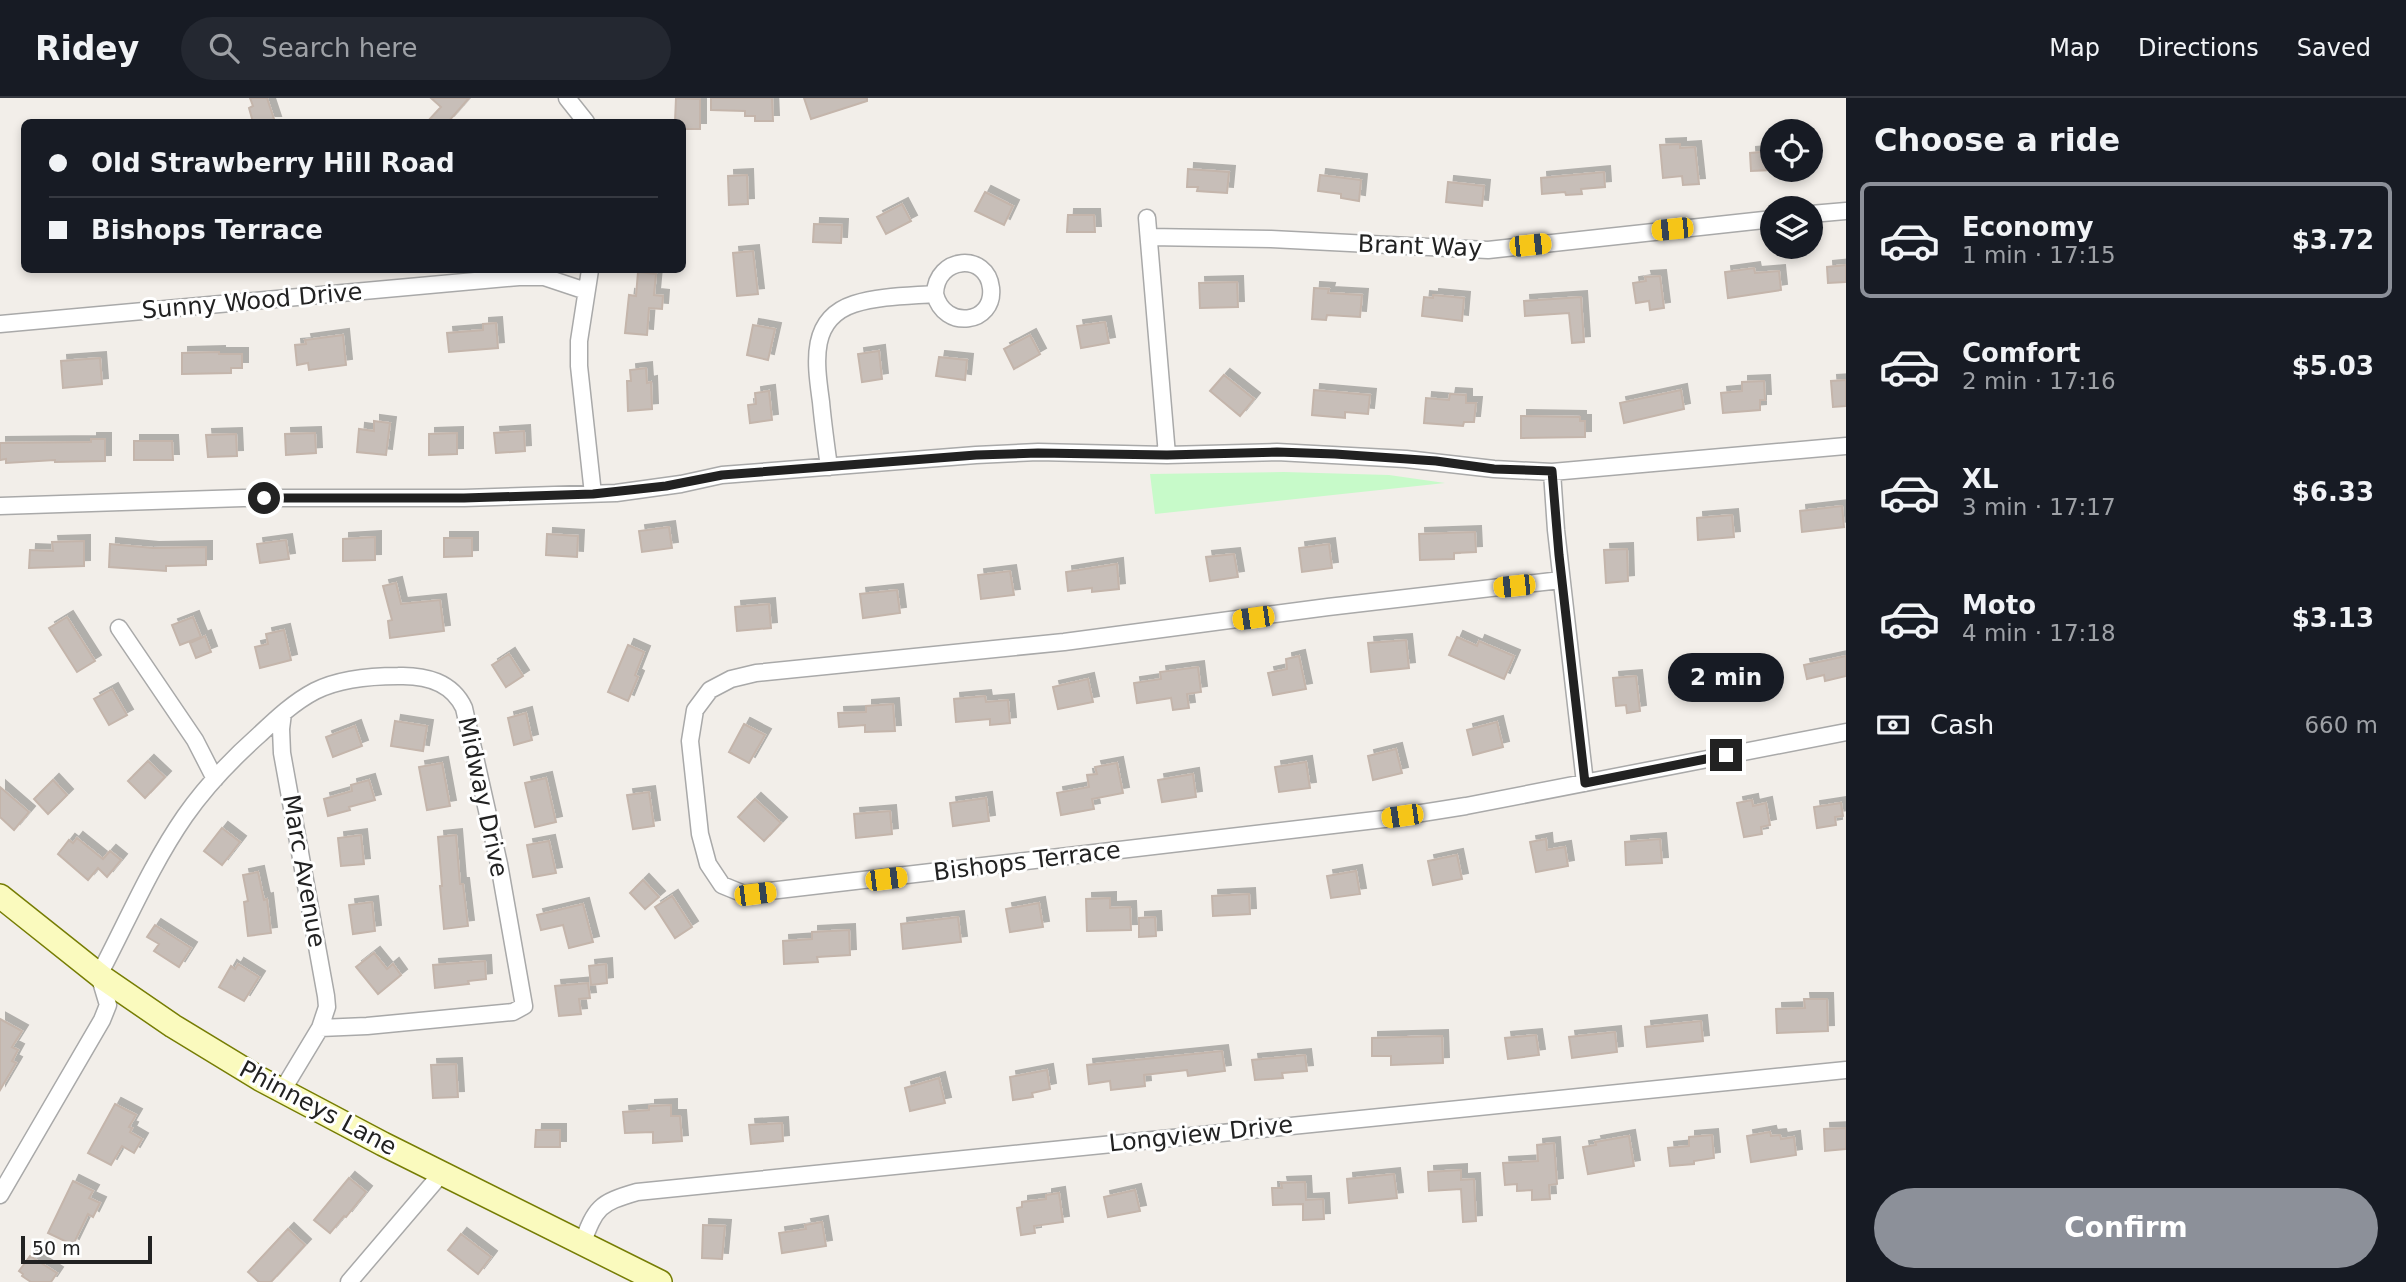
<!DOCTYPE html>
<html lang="en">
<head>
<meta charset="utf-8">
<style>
	:root { --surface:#171b24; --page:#242831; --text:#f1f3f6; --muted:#9ea1a6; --line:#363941; --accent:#8c9099 }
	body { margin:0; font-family:"DejaVu Sans",sans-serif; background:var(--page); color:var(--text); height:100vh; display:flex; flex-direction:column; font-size:26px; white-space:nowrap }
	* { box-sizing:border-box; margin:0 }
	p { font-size:23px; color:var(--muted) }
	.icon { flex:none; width:38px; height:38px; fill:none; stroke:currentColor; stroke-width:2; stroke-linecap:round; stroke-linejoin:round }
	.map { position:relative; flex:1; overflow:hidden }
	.sheet { display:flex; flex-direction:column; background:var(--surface); width:560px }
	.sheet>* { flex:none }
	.banner { position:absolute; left:21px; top:21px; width:665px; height:154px; border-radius:10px; box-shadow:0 4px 10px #0003; display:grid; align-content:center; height:154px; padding:0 28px; background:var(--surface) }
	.tools { position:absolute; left:1760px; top:21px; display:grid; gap:14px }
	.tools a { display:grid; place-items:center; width:63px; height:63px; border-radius:50%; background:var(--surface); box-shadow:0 4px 10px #0003; font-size:35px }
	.scale { position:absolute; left:21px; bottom:18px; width:131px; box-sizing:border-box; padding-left:7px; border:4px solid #222; border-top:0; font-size:19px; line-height:24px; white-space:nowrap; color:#222; -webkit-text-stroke:5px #fff; paint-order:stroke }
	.end { position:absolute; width:32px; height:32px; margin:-16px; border:9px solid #222; background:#fff; box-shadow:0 0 0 4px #fff }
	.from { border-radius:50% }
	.bubble { position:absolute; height:49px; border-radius:24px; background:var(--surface); box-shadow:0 4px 10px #0003; font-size:23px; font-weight:700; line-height:49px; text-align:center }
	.car { position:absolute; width:21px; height:42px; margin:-21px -10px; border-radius:9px; box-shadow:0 0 5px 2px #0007; background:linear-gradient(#f5c518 24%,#345 0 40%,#f5c518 0 76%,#345 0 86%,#f5c518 0) }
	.banner b { display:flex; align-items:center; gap:24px; height:66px; font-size:26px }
	.banner b+b { border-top:2px solid var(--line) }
	.banner i { width:18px; height:18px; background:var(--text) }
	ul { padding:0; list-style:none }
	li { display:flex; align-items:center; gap:21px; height:116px; margin:0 14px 10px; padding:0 14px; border:4px solid transparent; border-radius:10px }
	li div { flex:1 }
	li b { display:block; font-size:26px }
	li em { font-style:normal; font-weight:700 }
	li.active { border-color:var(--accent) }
	li>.icon { width:63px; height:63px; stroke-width:1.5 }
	h2 { padding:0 28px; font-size:32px; line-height:84px }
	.pay { display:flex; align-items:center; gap:18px; height:77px; padding:0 28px; font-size:26px }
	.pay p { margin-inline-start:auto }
	.cta { display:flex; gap:14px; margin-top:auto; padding:14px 28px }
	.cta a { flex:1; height:80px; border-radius:42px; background:var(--accent); color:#fff; font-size:28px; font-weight:700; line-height:80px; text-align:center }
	header { display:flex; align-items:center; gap:42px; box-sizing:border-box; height:98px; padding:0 35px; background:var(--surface); border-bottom:2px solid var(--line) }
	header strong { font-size:33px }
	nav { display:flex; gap:38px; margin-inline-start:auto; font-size:24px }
	.search { width:490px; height:63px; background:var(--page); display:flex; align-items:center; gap:18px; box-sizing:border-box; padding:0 24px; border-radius:38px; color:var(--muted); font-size:26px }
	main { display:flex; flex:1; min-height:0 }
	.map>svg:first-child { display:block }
	.park { fill:#c7fac9 }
	.building { fill:#c7beb8; stroke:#c4b5ab; stroke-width:2; filter:url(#shadow) }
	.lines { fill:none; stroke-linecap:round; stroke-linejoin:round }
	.street-casing { stroke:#a9a9a9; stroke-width:19 }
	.secondary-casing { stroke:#767d04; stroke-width:26 }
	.street { stroke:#fff; stroke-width:16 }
	.secondary { stroke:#fafabe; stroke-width:23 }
	.route { stroke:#222; stroke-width:9 }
	.labels { text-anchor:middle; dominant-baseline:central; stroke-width:6; stroke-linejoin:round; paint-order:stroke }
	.street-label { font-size:24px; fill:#222; stroke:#fff }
</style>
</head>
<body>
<header>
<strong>Ridey</strong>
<div class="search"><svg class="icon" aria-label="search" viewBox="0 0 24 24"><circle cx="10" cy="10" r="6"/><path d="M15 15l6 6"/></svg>Search here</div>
<nav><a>Map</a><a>Directions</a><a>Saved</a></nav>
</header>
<main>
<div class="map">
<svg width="1846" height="1184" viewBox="0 0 1846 1184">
	<defs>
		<filter id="shadow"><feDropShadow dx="6" dy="-6" stdDeviation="0" flood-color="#0004"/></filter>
	</defs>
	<rect width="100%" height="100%" fill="#f2eee9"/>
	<path class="park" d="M1284,374L1389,377L1445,385L1155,416L1150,376Z"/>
	<path class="building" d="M250,0H267L275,24H253L249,10L253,8Z
		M431,0H469L448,24H427L441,9Z
		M676,0L700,1V31H682V24H675Z
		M711,0H772L773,23H755V18H745V13L711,12Z
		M804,0H867V3L811,21Z
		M1680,46V50L1695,49L1699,86L1683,87L1682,78L1663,80L1660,47Z
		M1773,53V72L1751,73L1750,55Z
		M1188,71L1229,74L1227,95L1197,93L1198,89H1187Z
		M1604,74L1605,89L1581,91L1582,96L1566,97L1565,94L1542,96L1541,80Z
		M747,77L748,106L729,107L728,78Z
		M1320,77L1361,82L1359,103L1341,100V96L1318,93Z
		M1448,84L1484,88L1482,108L1446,104Z
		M985,94L1013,108L1004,127L975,113Z
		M902,106L911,123L886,136L877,119Z
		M1068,117H1094L1095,134H1067Z
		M814,126L842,127L841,145L813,144Z
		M753,153L758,196L737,198L733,155Z
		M1846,167V184L1828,185L1827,169Z
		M1754,170L1755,175L1779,173L1781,192L1728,200L1725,174Z
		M638,174L656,176L654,197L663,198L662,211L649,210L647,237L625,235L629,197L636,198Z
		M1660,178L1664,210L1650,212L1649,203L1636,205L1633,185L1646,183L1645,179Z
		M1237,184L1238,209L1200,210L1199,185Z
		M1314,190L1329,191L1328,195L1362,197L1360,219L1327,217L1326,222L1312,221Z
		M1433,197L1464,200L1462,223L1422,218L1424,199L1433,200Z
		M1581,199L1584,244L1572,245L1569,215L1525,218L1524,203Z
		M1105,224L1109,245L1081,250L1077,228Z
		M496,225L498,250L449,254L447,235L483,232V226Z
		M753,227L775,231L768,262L747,257Z
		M343,237L346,267L309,272L308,265L297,267L295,247L306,246L305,242Z
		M1030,237L1040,256L1014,271L1004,251Z
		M879,253L882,281L862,284L858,256Z
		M219,254V256H242V270H231V275L182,276V255Z
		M939,259L967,262L965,282L936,278Z
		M100,260L102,286L63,290L61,263Z
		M646,270L647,285L651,284L652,311L628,313L627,283H631L630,272Z
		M1224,277L1254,301L1240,318L1210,293Z
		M1846,282V308L1833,309L1831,283Z
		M1764,283L1765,302H1760V312L1723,315L1721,295L1742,293V284Z
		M1314,292L1370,297L1368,316L1345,314V320L1312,317Z
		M1681,292L1684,311L1624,325L1620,305Z
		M769,293L772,322L750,325L748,307L756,306L755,295Z
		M1450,296L1466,297V305H1476L1474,324H1464L1463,328L1424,325L1426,300L1449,302Z
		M1521,318L1580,319V323H1585V339L1521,340Z
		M374,323L390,325L386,357L357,354L359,331L374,333Z
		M524,333L525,353L496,355L494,335Z
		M315,335L316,355L286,357L285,336Z
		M457,335V356L429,357V336Z
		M236,336L237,358L208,359L206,337Z
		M91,341H105V363L55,364V362L6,365V361L0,362V345L91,344Z
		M134,343H172L173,362H134Z
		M1842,408L1844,429L1802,434L1800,413Z
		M1732,417L1734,439L1698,442L1697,420Z
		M669,429L672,450L642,454L639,433Z
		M1475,434L1476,454L1454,455V461L1420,462L1419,436Z
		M547,436L578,438L577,459L546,457Z
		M375,439V462L343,463V441Z
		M444,440H472V458L444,459Z
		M286,442L289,461L260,465L257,446Z
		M84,443V468L29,470L30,452L53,453L52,444Z
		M110,446L153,450L206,449V467L166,468V473L109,469Z
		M1329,446L1332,470L1302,474L1299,450Z
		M1627,451L1628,483L1606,485L1604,452Z
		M1234,456L1238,479L1210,483L1206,459Z
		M1117,466L1119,491L1092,494V490L1068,493L1066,474Z
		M1010,473L1014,497L981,501L978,477Z
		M396,485L401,506L440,502L444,533L390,540L388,523L392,522L383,488Z
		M897,492L900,515L863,520L860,496Z
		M769,506L771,530L737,533L735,509Z
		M67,519L95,563L77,574L49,530Z
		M193,519L201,539L180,547L172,527Z
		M284,532L291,562L260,570L255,549L268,546L266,536Z
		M205,538L211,554L196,560L190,545Z
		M1457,539L1477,548L1479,543L1514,558L1504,581L1449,557Z
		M1406,542L1409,570L1371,574L1368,545Z
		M628,547L644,554L635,577L638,579L628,603L608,594Z
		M509,556L523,578L506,589L492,567Z
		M1299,558L1306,591L1273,597L1268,575L1287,571L1286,561Z
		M1846,558V578L1825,583L1824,577L1807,581L1804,567Z
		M1759,566L1764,590L1727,599L1724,589L1710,592L1705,572L1720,569L1721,575Z
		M1198,569L1201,594L1187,596L1189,610L1173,612L1171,600L1137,605L1134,585L1161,581L1160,574Z
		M1636,578L1640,613L1627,615L1626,607L1616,608L1613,580Z
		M1088,581L1093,604L1058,611L1053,589Z
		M112,591L127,617L109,627L94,601Z
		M985,598L986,604L1008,602L1010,625L990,627V621L956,624L954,601Z
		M893,606L895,633L865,634V627L839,629L838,615L866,614V608Z
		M526,615L532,642L514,647L508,620Z
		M395,623L427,628L423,653L391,648Z
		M1497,624L1503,649L1473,657L1467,632Z
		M744,626L765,637L749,665L729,654Z
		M355,628L362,648L333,659L326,639Z
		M1396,651L1402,675L1373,682L1368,658Z
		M148,663L165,679L145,700L128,683Z
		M1306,664L1310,690L1279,694L1275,669Z
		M442,665L450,708L427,712L419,669Z
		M1117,665L1123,695L1092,701L1094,711L1061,717L1057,695L1089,689L1087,677L1097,676L1095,669Z
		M1193,676L1196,699L1162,704L1158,682Z
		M546,680L556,724L535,729L525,685Z
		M53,682L67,697L48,716L34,701Z
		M369,682L375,702L349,709L350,712L328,718L324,701L352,693L351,687Z
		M0,689L29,714L14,732L0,719Z
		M649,694L654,728L633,731L627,697Z
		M986,700L989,723L953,728L950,705Z
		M755,701L781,725L764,743L738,719Z
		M1752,702L1753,708L1766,705L1770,727L1761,729L1762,736L1744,739L1737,705Z
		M1841,705L1843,718L1835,719L1836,727L1817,730L1814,709Z
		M890,713L892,736L856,740L854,716Z
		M222,730L240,744L222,767L204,753Z
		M361,737L364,766L341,768L338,740Z
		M456,737L460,786H463L468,828L444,831L440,788H442L438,739Z
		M77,740L103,761L110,753L121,762L107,779L98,770L88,782L58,756L69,742L73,745Z
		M1546,741L1547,752L1565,749L1568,768L1536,774L1530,744Z
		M1660,741L1662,765L1626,767L1625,744Z
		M549,743L556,775L533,779L527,747Z
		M1457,757L1462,781L1433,787L1428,763Z
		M1356,773L1360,796L1331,800L1327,778Z
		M258,774L264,802L267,801L271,835L248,838L244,804L248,803L243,777Z
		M643,782L659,799L645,811L630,795Z
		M1249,796L1250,816L1213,818L1212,798Z
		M672,798L692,829L675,840L655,809Z
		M1110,800V810L1130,809L1131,832L1087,833L1086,801Z
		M372,804L375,833L353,836L349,807Z
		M1039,805L1043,829L1010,834L1006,811Z
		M583,806L593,844L569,850L563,827L541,832L537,817Z
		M958,819L961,844L903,851L901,826Z
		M1155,819L1156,838L1139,839V820Z
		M155,827L191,850L179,869L154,853L159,846L147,839Z
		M849,832L850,857L817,859L818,864L784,866L783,843L812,841V834Z
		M374,855L387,871L393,866L401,877L378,896L356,869Z
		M485,863L486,881L468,883L469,886L435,890L433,867Z
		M238,866L259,879L244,903L219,889L231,868L235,871Z
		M606,866L607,885L591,887L589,868Z
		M588,885L590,900L579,901L581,916L559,918L555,888Z
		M1804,901H1827L1828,933L1777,935L1776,911L1805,910Z
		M0,921L22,933L12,949L18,952L12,963L16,965L0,992Z
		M1701,923L1703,943L1647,949L1645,929Z
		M1615,934L1617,954L1572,960L1569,939Z
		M1536,937L1539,957L1508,961L1505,940Z
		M1442,938L1443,965L1391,967V958H1372V940Z
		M1222,953L1225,973L1188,978L1187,972L1144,977L1145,988L1111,992L1110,983L1089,986L1087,967Z
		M1305,957L1307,973L1282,975L1283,980L1255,982L1252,962Z
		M456,966L458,999L433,1000L431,967Z
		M1047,972L1050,991L1032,995L1033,999L1013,1002L1010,979Z
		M939,980L945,1005L910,1013L905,990Z
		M115,1006L136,1017L129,1029L132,1030L130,1034L142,1041L134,1055L122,1048L111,1067L88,1055Z
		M671,1007V1018H680L682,1043L653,1045V1034L625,1035L623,1014L649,1012V1008Z
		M782,1025L783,1043L751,1046L749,1027Z
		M1846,1030V1051L1825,1053L1824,1031Z
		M536,1032H560V1049H535Z
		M1770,1034L1771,1038L1780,1037L1781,1041L1794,1039L1796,1057L1751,1064L1747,1038Z
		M1712,1037L1714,1060L1694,1063V1066L1670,1068L1668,1050L1689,1048V1039Z
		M1629,1038L1634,1068L1588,1076L1583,1049L1596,1047L1595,1044Z
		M1554,1045L1557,1086L1549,1087L1550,1101L1532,1102V1092L1517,1093V1086L1505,1087L1503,1065L1538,1063L1537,1047Z
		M1461,1072V1082L1474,1081L1476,1123L1463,1124L1461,1091L1429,1093L1428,1074Z
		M1394,1076L1397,1100L1349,1105L1347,1081Z
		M349,1080L366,1094L346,1119L344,1118L330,1135L314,1122Z
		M73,1083L93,1093L89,1100L100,1105L93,1119L88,1116L73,1147L48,1135Z
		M1305,1084L1306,1102L1323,1101L1324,1121L1303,1122V1106L1273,1107L1272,1090H1282L1281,1085Z
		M1135,1092L1140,1113L1108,1119L1104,1099Z
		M1059,1095L1063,1124L1034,1128L1035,1135L1021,1137L1017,1110L1022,1109V1104L1046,1101V1097Z
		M822,1124L826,1148L782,1155L779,1135L806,1131L805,1127Z
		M703,1127L725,1128L722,1161L702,1160Z
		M288,1131L305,1147L271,1184H259L248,1174Z
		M461,1136L491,1159L478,1176L448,1152Z
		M30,1158L57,1175L51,1184H31L22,1178L23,1176L19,1173Z"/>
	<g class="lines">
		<g class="street-casing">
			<path id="street" d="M567,0L586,24
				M1811,116L1846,113
				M1147,120L1167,357
				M1149,139L1271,141L1488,152L1773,121
				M590,172L579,243V268L593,396
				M0,226L519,179H544L586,193
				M829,369C826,347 823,326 821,304C816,267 808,221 854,206C879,198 908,198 935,196C944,233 995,226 991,190C987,154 936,158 935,196
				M1552,374L1556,432L1585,685
				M0,408L243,400H464L616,395L681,386L722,377L976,357L1038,354L1167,357L1277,354L1406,361L1494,371L1552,374L1846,348
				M1561,482L1328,509L1064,544L756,575L731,581L710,592L695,612L690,643L700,736L708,766L722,787L744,796L1384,721L1466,708L1846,634
				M119,530L195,642L215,681
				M283,615L281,631L282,655L326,898L327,909L320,930
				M0,1097L102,922L108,907L99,877C127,824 151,767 185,718C206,688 233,660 260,636C277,620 294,604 315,593C339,581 371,578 398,578C425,577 452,584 464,610L499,766L524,908L513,914L367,928L320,930L282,993
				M582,1146C596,1109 599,1105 637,1094L1846,972
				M349,1184L442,1075"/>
		</g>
		<g class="secondary-casing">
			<path id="secondary" d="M0,798L103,880L173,928L260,981L383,1046L660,1184"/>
		</g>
		<use href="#street" class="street"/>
		<use href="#secondary" class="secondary"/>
	</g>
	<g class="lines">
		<path class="route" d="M264,400H464L593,396L666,388L722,377L976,357L1038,355L1167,357L1277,354L1335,356L1436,363L1494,371L1552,373L1559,457L1585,685L1726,657"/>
	</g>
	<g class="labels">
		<g class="street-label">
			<text transform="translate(1420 148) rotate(2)">Brant Way</text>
			<text transform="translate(252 203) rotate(-5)">Sunny Wood Drive</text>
			<text transform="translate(483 699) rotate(78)">Midway Drive</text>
			<text transform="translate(1027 763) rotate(-7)">Bishops Terrace</text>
			<text transform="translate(304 773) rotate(80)">Marc Avenue</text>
			<text transform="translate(318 1010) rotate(28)">Phinneys Lane</text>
			<text transform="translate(1201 1036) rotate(-6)">Longview Drive</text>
		</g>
	</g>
</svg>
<div class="tools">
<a><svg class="icon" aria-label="locate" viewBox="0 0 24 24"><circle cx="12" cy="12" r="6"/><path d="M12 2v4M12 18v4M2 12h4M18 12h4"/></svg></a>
<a><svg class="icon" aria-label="layers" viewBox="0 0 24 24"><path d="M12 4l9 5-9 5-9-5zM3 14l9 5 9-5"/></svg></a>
</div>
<div class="scale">50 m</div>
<i class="end from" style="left:264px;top:400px"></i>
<i class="end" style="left:1726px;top:657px"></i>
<div class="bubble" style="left:1668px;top:555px;width:116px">2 min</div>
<i class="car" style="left:1672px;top:131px;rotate:264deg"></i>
<i class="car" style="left:1530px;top:147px;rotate:84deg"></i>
<i class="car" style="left:1514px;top:488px;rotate:264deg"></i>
<i class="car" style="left:1253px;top:520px;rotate:262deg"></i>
<i class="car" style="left:1402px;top:718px;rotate:262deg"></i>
<i class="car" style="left:886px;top:781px;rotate:83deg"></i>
<i class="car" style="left:755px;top:796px;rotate:83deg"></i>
<div class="banner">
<b><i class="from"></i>Old Strawberry Hill Road</b>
<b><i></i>Bishops Terrace</b>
</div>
</div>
<section class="sheet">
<h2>Choose a ride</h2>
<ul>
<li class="active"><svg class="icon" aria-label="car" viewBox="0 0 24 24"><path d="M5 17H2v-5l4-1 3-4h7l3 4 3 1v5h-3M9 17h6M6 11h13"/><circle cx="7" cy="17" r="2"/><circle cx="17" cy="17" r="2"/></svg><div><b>Economy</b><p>1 min · 17:15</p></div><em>$3.72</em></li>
<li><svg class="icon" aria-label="car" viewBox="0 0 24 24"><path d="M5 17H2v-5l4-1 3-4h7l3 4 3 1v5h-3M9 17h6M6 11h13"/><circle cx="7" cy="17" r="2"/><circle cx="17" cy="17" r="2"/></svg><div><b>Comfort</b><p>2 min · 17:16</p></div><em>$5.03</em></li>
<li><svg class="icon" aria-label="car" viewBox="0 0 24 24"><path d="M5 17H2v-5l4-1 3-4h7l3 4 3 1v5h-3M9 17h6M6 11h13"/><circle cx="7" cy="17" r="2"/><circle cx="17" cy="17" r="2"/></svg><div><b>XL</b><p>3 min · 17:17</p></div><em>$6.33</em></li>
<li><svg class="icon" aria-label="car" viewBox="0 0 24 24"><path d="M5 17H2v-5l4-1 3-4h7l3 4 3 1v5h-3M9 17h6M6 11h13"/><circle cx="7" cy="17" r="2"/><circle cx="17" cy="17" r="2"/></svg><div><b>Moto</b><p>4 min · 17:18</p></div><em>$3.13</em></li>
</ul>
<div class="pay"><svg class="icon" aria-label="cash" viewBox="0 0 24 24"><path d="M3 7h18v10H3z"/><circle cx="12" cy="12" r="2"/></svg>Cash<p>660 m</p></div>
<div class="cta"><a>Confirm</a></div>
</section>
</main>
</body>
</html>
